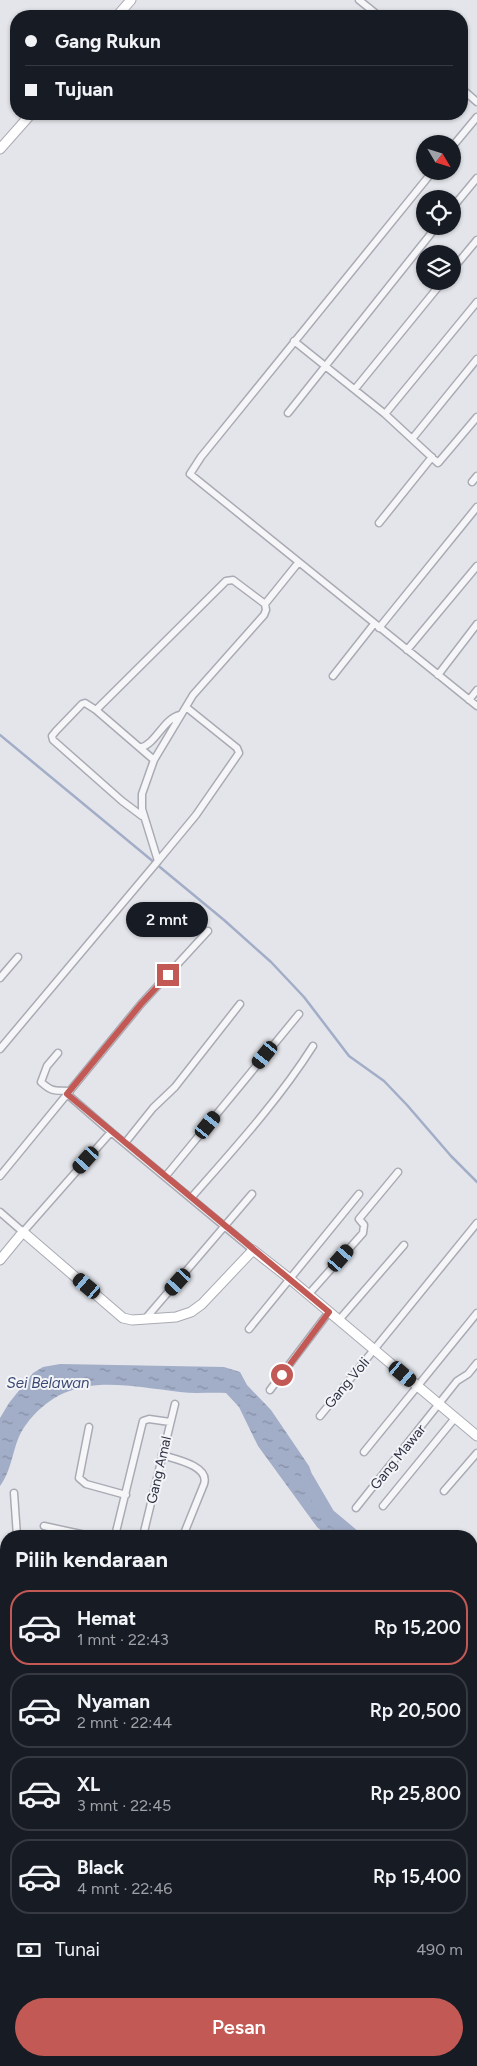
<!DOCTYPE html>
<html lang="id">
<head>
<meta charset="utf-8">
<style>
	:root { --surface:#171b24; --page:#242831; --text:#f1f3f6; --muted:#9ea1a6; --line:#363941; --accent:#c35954 }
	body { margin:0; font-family:Figtree,sans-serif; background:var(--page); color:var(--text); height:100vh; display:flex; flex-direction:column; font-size:19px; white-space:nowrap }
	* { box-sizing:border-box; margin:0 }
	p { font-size:16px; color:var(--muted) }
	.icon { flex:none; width:28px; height:28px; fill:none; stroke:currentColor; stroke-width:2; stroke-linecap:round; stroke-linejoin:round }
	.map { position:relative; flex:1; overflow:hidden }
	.sheet { position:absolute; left:0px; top:1530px; width:478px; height:536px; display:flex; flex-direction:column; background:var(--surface); border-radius:20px 20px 0 0; box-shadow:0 1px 4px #0004 }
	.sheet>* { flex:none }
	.top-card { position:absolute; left:10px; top:10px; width:458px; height:110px; border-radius:20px; box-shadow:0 1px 4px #0004; display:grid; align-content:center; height:110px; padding:0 15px; background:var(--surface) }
	.needle { width:32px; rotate:128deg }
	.controls { position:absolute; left:416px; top:135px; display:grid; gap:10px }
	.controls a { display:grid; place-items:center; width:45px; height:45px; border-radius:50%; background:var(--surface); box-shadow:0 1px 4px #0004; font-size:25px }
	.end { position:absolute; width:22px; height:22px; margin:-11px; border:6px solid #c35954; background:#fff; box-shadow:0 0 0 2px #fff }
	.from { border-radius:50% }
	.bubble { position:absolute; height:35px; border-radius:18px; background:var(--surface); box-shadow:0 1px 4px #0004; font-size:16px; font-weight:600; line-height:35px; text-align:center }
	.car { position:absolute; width:15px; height:30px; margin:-15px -8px; border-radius:6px; box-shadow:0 0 4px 1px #0007; background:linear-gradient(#222 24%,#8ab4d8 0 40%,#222 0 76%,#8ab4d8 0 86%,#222 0) }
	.top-card b { display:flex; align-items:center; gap:18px; height:48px; font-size:19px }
	.top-card b+b { border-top:1px solid var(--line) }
	.top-card i { width:12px; height:12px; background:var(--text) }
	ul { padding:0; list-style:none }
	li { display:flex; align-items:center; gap:15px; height:75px; margin:0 10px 8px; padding:0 5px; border:2px solid var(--line); border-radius:20px }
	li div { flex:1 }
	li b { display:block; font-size:19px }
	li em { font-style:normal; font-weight:600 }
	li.on { border-color:var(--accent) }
	li>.icon { width:45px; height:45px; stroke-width:1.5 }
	h2 { padding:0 15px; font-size:22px; line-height:60px }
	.pay { display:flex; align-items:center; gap:12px; height:55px; padding:0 15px; font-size:19px }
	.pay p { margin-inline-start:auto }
	.cta { display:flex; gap:10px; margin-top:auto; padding:10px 15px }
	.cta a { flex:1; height:58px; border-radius:30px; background:var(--accent); color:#fff; font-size:20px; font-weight:600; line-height:58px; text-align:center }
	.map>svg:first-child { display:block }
	.water { fill:url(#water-ripples) }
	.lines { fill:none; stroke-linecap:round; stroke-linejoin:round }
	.stream { stroke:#a2adc7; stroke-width:2.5 }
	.river { stroke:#a2adc7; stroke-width:14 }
	.street-casing { stroke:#a9abb4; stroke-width:9 }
	.secondary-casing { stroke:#a9abb4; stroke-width:11 }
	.primary-casing { stroke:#a4a7b5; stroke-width:12 }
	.street { stroke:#f6f6f9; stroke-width:6 }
	.secondary { stroke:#fff; stroke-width:9 }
	.primary { stroke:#fff; stroke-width:10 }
	.route { stroke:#c35954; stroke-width:6 }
	.labels { text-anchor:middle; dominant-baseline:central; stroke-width:4; stroke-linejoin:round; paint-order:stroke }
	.street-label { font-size:14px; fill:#2d3041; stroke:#f3f4f8 }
	.water-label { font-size:15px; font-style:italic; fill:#3a4872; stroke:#f3f4f8 }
</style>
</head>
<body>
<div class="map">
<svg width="477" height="2066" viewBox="0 0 477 2066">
	<defs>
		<pattern id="water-ripples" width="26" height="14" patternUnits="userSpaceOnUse" patternTransform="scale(1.25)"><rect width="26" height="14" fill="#a2adc7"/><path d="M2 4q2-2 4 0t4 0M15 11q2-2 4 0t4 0" fill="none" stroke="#848da3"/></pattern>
	</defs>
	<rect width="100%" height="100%" fill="#e4e5ea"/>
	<path class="water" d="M60,1364L224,1367L240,1372L247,1385L271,1410L309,1466L313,1477L317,1500L323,1509L355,1536H327L317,1527L258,1446L239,1407L226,1393C210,1392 195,1394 180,1392C120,1385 66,1370 25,1426C12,1444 14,1467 0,1486V1418L9,1403L33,1373L43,1367Z"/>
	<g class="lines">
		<path class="stream" d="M0,735L224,920L271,962L304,997L349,1056L384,1081L407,1105L451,1156L477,1182"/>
		<path class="river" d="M307,1479L328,1515L353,1536
			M471,1659L477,1662"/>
		<g class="street-casing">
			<path id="street" d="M359,0L379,16
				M461,88L477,102
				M452,147L477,117
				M433,171L201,457L190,474L477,706
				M452,208L477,178
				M452,270L477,240
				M294,341L385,414L438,463L477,417
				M355,389L443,281
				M288,413L437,226
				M385,414L477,302
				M412,439L477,359
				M472,482L477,476
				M379,523L432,457
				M265,604L298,563
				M379,628L477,507
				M407,650L477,566
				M438,675L477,624
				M333,676L374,624
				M469,700L477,690
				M96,710L226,581L233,580L265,604L266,610L264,615L193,695L154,760
				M140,748C157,743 163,719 180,715
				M158,861L196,815L239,753L237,748L186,707
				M0,978L18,957
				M0,1049L158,861L142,809V794L154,760L96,710L85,703L82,704L56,731L52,736L53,740L122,801L142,816
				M58,1053L47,1066L41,1082C53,1093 55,1090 70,1091
				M67,1094L111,1132
				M125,1143L153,1108L175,1087L240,1004
				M0,1176L141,1004L208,931
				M165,1177L299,1014
				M191,1198C234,1149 278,1101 313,1046
				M0,1212L23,1232L111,1132L253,1250
				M308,1295L363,1233L364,1225L359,1219L398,1172
				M146,1318L252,1194
				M339,1320L404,1245
				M249,1329L359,1194
				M270,1390L329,1312
				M320,1416L477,1223
				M89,1427L79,1478L86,1484L126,1495
				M364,1452L477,1313
				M162,1455C175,1459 210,1466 204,1484L183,1536
				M444,1491L477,1453
				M14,1493L17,1536
				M383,1506L455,1418
				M356,1508L457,1381L468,1374L477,1363
				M44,1526L90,1536
				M115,1536L143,1421L149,1419L170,1422
				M143,1536L175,1404
				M471,1605L477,1598
				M0,1633L6,1634
				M0,1725L2,1722L6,1664
				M471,1788L477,1781
				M471,1924L477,1921
				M0,1969L6,1973
				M0,1988L6,1981
				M119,2060L126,2066
				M71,2066L76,2060
				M220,2066L225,2060
				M287,2066L293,2060
				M355,2066L361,2060
				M423,2066L424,2060"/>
		</g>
		<g class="secondary-casing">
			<path id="secondary" d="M117,16L131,0
				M0,149L31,114
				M0,1260L23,1232L123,1318L132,1320L176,1317L191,1312L202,1304L253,1250L290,1279L477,1436"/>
		</g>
		<g class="primary-casing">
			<path id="primary" d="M0,1816H6
				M471,1987L477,1992"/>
		</g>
		<use href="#street" class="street"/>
		<use href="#secondary" class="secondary"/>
		<use href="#primary" class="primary"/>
	</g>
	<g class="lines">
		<path class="route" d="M168,975L141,1004L67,1094L329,1312L282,1375"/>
	</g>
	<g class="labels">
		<g class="street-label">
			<text transform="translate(347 1383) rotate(-50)">Gang Voli</text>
			<text transform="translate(398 1457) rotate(-51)">Gang Mawar</text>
			<text transform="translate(159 1470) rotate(-77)">Gang Amal</text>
		</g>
		<g class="water-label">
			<text x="48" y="1383">Sei Belawan</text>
		</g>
	</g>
</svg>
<div class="controls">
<a><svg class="needle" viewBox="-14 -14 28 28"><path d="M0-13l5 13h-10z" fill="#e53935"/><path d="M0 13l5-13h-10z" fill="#9ea1a6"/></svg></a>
<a><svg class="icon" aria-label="locate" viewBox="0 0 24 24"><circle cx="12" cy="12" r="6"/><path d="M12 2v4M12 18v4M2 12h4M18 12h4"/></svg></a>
<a><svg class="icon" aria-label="layers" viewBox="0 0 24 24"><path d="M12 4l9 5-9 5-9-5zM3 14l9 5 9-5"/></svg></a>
</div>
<i class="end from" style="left:282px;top:1375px"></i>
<i class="end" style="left:168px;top:975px"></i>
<div class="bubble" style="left:126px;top:902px;width:82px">2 mnt</div>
<i class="car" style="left:265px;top:1055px;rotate:219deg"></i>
<i class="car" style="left:208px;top:1125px;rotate:39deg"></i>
<i class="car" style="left:86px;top:1160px;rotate:222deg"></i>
<i class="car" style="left:341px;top:1258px;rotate:41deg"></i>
<i class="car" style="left:178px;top:1282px;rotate:222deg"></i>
<i class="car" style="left:87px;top:1286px;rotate:310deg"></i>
<i class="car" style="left:403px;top:1374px;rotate:130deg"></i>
<div class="top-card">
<b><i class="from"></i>Gang Rukun</b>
<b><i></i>Tujuan</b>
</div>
<section class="sheet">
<h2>Pilih kendaraan</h2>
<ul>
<li class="on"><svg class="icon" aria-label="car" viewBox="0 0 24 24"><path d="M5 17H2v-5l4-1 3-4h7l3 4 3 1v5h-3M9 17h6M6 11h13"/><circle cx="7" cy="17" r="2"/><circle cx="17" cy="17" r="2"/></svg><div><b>Hemat</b><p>1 mnt · 22:43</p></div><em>Rp 15,200</em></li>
<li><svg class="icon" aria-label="car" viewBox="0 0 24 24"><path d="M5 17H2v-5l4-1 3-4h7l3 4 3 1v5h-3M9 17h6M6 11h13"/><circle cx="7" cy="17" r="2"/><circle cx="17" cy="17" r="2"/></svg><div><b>Nyaman</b><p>2 mnt · 22:44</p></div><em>Rp 20,500</em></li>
<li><svg class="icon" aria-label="car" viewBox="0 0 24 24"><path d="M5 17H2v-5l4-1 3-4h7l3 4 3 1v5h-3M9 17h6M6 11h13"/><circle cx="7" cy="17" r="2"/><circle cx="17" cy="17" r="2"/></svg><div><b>XL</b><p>3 mnt · 22:45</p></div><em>Rp 25,800</em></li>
<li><svg class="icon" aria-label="car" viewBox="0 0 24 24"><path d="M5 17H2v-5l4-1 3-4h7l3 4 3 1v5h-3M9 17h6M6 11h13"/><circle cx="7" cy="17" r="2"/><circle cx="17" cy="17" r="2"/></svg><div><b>Black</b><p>4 mnt · 22:46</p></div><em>Rp 15,400</em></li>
</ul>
<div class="pay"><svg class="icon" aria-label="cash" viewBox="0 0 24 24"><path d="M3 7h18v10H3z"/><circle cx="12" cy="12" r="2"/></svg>Tunai<p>490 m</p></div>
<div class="cta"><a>Pesan</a></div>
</section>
</div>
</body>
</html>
